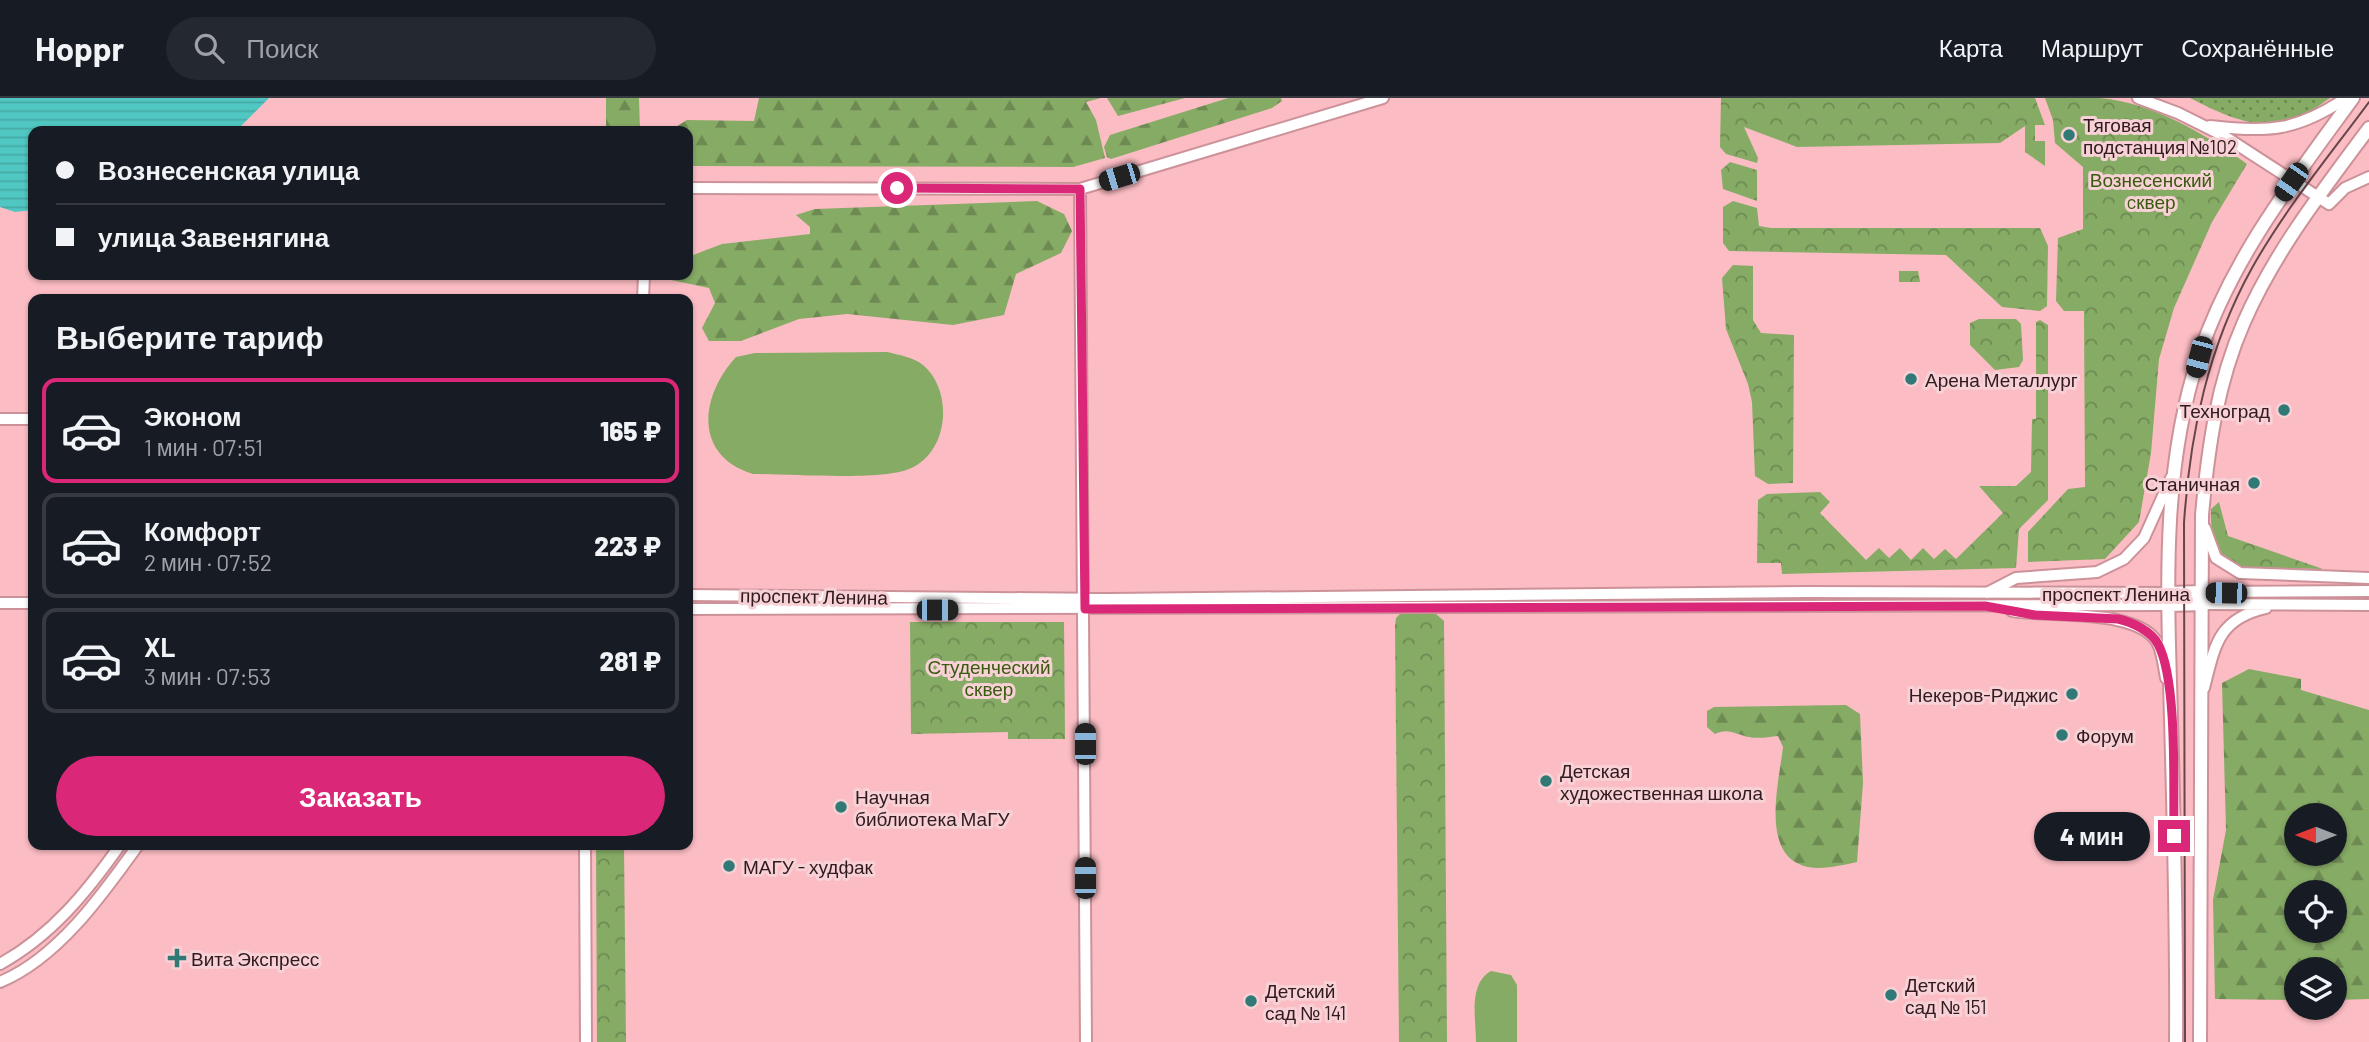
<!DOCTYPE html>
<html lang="ru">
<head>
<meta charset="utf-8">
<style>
	:root { --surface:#171b24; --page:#242831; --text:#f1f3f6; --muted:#9ea1a6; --line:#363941; --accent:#db2777 }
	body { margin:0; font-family:Barlow,sans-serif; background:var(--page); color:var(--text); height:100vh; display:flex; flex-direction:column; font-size:26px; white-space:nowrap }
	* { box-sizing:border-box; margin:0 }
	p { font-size:23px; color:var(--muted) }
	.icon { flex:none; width:38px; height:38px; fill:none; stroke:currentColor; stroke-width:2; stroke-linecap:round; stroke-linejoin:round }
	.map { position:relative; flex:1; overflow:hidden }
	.details { position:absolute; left:28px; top:196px; width:665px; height:556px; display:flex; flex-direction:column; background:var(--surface); border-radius:14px; box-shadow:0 2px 5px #0004 }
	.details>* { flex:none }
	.hud { position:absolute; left:28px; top:28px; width:665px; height:154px; border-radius:14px; box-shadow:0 2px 5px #0004; display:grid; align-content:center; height:154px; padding:0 28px; background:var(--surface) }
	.needle { width:46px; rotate:270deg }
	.tools { position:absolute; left:2284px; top:705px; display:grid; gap:14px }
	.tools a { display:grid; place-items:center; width:63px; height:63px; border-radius:50%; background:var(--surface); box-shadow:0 2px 5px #0004; font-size:35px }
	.end { position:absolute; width:32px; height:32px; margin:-16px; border:9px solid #db2777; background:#fff; box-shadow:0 0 0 4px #fff }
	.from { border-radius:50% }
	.bubble { position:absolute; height:49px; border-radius:24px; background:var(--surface); box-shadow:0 2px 5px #0004; font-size:23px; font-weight:800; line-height:49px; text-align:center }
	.car { position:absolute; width:21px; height:42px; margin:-21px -10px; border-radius:9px; box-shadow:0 0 5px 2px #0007; background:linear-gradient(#222 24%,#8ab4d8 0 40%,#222 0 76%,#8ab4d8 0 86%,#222 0) }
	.hud b { display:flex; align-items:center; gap:24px; height:66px; font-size:26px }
	.hud b+b { border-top:2px solid var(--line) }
	.hud i { width:18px; height:18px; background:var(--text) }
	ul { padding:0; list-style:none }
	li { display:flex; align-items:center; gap:21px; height:105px; margin:0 14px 10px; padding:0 14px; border:4px solid var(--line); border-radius:14px }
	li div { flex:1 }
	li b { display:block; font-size:26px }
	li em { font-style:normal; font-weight:800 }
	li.current { border-color:var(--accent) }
	li>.icon { width:63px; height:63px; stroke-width:1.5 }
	h2 { padding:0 28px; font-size:32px; line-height:84px }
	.action { display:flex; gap:14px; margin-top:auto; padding:14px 28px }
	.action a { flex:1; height:80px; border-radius:42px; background:var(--accent); color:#fff; font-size:28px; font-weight:800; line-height:80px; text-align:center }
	header { display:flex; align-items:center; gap:42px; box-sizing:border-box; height:98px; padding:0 35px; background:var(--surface); border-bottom:2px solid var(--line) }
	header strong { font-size:33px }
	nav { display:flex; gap:38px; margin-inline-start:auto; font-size:24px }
	.search { width:490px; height:63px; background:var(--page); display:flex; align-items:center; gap:18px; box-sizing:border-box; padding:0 24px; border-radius:38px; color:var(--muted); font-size:26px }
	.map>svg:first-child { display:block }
	.grass { fill:url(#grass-dots) }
	.forest { fill:url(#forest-firs); fill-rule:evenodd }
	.park { fill:url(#park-crowns) }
	.pitch { fill:#86ab65 }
	.water { fill:url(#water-rules) }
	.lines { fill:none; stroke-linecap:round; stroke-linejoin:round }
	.secondary-casing { stroke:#cd9299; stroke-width:14 }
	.primary-casing { stroke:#cd9299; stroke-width:16 }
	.secondary { stroke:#fff; stroke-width:10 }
	.primary { stroke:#fff; stroke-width:12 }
	.tram { stroke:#67464a; stroke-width:2 }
	.route { stroke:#db2777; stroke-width:9 }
	.poi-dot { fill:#307976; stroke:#f7d1d5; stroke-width:2.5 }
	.labels { text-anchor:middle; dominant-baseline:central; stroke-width:6; stroke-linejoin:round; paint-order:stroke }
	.poi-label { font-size:19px; fill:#301a1d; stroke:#f7d1d5; text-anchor:start }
	.park-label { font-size:19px; fill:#395b0f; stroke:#f7d1d5 }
	.street-label { font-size:19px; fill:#301a1d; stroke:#f7d1d5 }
</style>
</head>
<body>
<header>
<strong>Hoppr</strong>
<div class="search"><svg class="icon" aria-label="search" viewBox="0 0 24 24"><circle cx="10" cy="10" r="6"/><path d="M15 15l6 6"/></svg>Поиск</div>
<nav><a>Карта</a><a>Маршрут</a><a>Сохранённые</a></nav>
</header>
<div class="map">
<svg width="2369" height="944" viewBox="0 0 2369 944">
	<defs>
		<pattern id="grass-dots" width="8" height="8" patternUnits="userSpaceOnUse" patternTransform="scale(1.75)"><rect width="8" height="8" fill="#86ab65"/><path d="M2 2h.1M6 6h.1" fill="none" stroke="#6e8a53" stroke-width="1.8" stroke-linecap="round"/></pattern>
		<pattern id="forest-firs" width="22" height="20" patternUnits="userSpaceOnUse" patternTransform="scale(1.75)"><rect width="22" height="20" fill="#86ab65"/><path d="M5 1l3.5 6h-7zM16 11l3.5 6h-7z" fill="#6e8a53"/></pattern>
		<pattern id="park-crowns" width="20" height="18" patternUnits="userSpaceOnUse" patternTransform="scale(1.75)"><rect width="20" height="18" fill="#86ab65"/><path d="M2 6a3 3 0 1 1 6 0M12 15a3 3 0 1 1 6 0" fill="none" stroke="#6e8a53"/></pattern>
		<pattern id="water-rules" width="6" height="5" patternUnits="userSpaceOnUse" patternTransform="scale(1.75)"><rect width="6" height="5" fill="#50c7c2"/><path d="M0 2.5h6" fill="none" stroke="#46aaa6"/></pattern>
	</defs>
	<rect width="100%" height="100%" fill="#fbbcc3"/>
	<path class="grass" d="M2190,0H2330C2319,7 2306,19 2293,23C2258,34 2221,16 2190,0Z"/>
	<path class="forest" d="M606,0H639L640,33H606Z
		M759,0H1101L1086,4L1096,22L1105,60L1073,69L688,68V33H669L687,22L754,23Z
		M1107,0H1185L1118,18Z
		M1228,0H1281L1282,3L1272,10L1111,61L1107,59L1104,49L1110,37Z
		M1037,103L1064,116L1072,133L1061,155L1016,176L1004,217L953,227L847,216L799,221L741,243H709L702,230L715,205L709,190L671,182L667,177H688V159L722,146L810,136V129L796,117L815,111Z
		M2249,571L2301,581V592L2369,612V901L2335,902L2334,872H2296V902L2215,901L2213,802L2226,732L2222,585ZM2296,718H2334V756H2296ZM2334,794V833H2296V794Z
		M1846,607L1860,616L1863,685L1857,764C1842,767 1824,772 1808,769C1759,759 1779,685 1783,649L1778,638C1769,639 1758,641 1749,639C1737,637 1728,629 1715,636L1707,629V613L1714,609Z"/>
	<path class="park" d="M1721,0H2035L2045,27H2035V43H2045V68L2025,54V28L2000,45L1797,49L1744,29L1758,60L1757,65L1726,56L1720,49Z
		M2045,0C2063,0 2081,0 2099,0C2152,4 2205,36 2247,66L2212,124L2174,210L2159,261L2151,355L2139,424L2105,461L2028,464V434L2068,391L2085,389L2084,213H2064L2056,203L2058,140L2083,131V69L2055,45L2053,22Z
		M1730,64L1757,72V103L1723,91L1721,72Z
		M1733,103L1757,110L1759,128L1771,130H2040L2048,148L2047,208L2040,213L2002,209L1946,157L1729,153L1723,145V109Z
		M1733,167L1753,168V222L1761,235L1794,237L1793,385L1768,386L1755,378L1752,304L1748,286L1726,231L1722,180Z
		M1899,173H1918L1920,184H1899Z
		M1979,221H2016L2021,226L2023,262L2019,269L1995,272L1970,247V225Z
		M2040,222L2048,227V402L2019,431L2016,470L1782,476L1781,465H1757L1758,402L1767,396L1820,394L1830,404L1820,415L1866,462L1879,450L1889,460L1900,450L1911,462L1923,450L1934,461L1945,451L1956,461L2003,415L1979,388H2016L2031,374L2032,321H2036V224Z
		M2219,404L2228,438L2323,471L2234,469C2215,452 2210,436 2211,411Z
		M1400,516H1436L1444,523L1447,944H1399L1395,528L1396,520Z
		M910,524H1064L1065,641H1008V634L911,636Z
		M596,747H624L626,944H597Z"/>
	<path class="pitch" d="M887,254C899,257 913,259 923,267C954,293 949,355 909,371C880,383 789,376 753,376C693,358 700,298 736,259L755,255Z
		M1491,873L1511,877L1517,887V944H1476C1476,920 1468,886 1491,873Z"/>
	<path class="water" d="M0,0H269L236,33H33V112L15,114L0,109Z"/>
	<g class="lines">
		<g class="secondary-casing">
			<path id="secondary" d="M2138,0L2178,15L2224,38L2329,106L2345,90L2369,79
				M2210,28C2268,35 2297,33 2346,0
				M688,90L1080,91L1383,0
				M1080,91L1086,944
				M643,201L644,177
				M0,321H33
				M2205,430L2216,460L2240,475L2369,480
				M2202,494L2369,493
				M1987,495L2016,480L2097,474L2124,461L2144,440L2171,380
				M688,497L1110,501L1807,494L2169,495
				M0,505H33
				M2202,506L2369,507
				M688,511L2169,507
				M2012,513C2048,520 2143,509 2159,548C2163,558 2164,570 2166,580
				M2204,590C2215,547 2218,521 2266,510
				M585,747L586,944
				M0,866C51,838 87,794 120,747
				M0,884C58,860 103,796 138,747"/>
		</g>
		<g class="primary-casing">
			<path id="primary" d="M2169,495L2202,494
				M2169,507L2202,506
				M2176,944C2177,836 2174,729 2171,621C2168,501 2160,374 2199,258C2231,161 2294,81 2353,0
				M2200,944L2202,417C2208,351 2217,285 2244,224C2275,153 2323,92 2369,30"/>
		</g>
		<use href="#secondary" class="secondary"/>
		<use href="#primary" class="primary"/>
		<path class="tram" d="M2185,944L2184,425C2190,335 2208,249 2252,170C2285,111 2329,58 2369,4"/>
	</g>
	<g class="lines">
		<path class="route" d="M897,90L1080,91L1085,511L1985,508L2035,517L2118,521C2132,524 2151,533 2158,546C2178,583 2173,693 2174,738"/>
	</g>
	<g class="poi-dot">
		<circle cx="2069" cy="37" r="7"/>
		<circle cx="1911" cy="281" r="7"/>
		<circle cx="2284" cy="312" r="7"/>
		<circle cx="2254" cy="385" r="7"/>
		<circle cx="2072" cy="596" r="7"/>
		<circle cx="2062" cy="637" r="7"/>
		<circle cx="1546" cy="683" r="7"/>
		<circle cx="841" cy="709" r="7"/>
		<circle cx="729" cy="768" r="7"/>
		<path d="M173.5 849.5h7v7h7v7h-7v7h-7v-7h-7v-7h7z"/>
		<circle cx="1891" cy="897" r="7"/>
		<circle cx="1251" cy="903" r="7"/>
	</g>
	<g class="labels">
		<g class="poi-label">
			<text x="2083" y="26">Тяговая<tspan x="2083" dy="22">подстанция №102</tspan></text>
			<text x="1925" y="281">Арена Металлург</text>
			<text x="2270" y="312" text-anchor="end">Техноград</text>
			<text x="2240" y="385" text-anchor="end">Станичная</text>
			<text x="2058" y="596" text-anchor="end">Некеров-Риджис</text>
			<text x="2076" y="637">Форум</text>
			<text x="1560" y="672">Детская<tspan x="1560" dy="22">художественная школа</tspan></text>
			<text x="855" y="698">Научная<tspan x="855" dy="22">библиотека МаГУ</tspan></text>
			<text x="743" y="768">МАГУ - худфак</text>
			<text x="191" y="860">Вита Экспресс</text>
			<text x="1905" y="886">Детский<tspan x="1905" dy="22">сад № 151</tspan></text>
			<text x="1265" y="892">Детский<tspan x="1265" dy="22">сад № 141</tspan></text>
		</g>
		<g class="park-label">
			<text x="2151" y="81">Вознесенский<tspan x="2151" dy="22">cквер</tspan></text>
			<text x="989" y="568">Студенческий<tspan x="989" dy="22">сквер</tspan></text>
		</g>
		<g class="street-label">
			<text x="2116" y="495">проспект Ленина</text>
			<text transform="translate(814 498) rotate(1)">проспект Ленина</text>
		</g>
	</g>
</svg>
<div class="tools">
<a><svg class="needle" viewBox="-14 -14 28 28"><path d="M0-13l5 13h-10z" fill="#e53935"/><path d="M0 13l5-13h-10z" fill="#9ea1a6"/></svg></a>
<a><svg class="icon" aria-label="locate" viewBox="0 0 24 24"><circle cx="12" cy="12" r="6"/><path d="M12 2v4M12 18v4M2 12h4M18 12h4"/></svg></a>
<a><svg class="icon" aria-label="layers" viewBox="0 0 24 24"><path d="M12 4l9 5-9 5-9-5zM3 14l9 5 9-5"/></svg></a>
</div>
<i class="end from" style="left:897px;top:90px"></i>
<i class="end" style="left:2174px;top:738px"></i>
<div class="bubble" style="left:2034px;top:714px;width:116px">4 мин</div>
<i class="car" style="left:1119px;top:79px;rotate:253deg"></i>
<i class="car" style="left:2291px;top:84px;rotate:215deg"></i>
<i class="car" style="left:2199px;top:259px;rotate:195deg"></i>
<i class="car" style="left:2226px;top:495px;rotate:271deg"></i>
<i class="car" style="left:937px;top:512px;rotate:90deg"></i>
<i class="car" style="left:1085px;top:646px;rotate:0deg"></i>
<i class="car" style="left:1085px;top:780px;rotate:0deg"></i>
<div class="hud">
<b><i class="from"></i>Вознесенская улица</b>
<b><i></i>улица Завенягина</b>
</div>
<section class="details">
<h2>Выберите тариф</h2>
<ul>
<li class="current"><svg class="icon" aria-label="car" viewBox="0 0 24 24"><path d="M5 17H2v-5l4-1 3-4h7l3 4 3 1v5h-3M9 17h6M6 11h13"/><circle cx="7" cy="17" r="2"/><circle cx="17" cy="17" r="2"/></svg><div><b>Эконом</b><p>1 мин · 07:51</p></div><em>165 ₽</em></li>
<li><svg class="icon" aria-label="car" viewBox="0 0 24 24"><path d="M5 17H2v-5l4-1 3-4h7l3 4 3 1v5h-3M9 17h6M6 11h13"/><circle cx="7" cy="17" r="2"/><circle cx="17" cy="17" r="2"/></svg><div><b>Комфорт</b><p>2 мин · 07:52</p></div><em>223 ₽</em></li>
<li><svg class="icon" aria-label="car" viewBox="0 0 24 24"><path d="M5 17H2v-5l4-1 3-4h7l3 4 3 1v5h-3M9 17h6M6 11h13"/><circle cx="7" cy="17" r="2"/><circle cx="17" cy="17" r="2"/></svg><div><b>XL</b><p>3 мин · 07:53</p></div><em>281 ₽</em></li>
</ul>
<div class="action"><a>Заказать</a></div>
</section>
</div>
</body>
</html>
